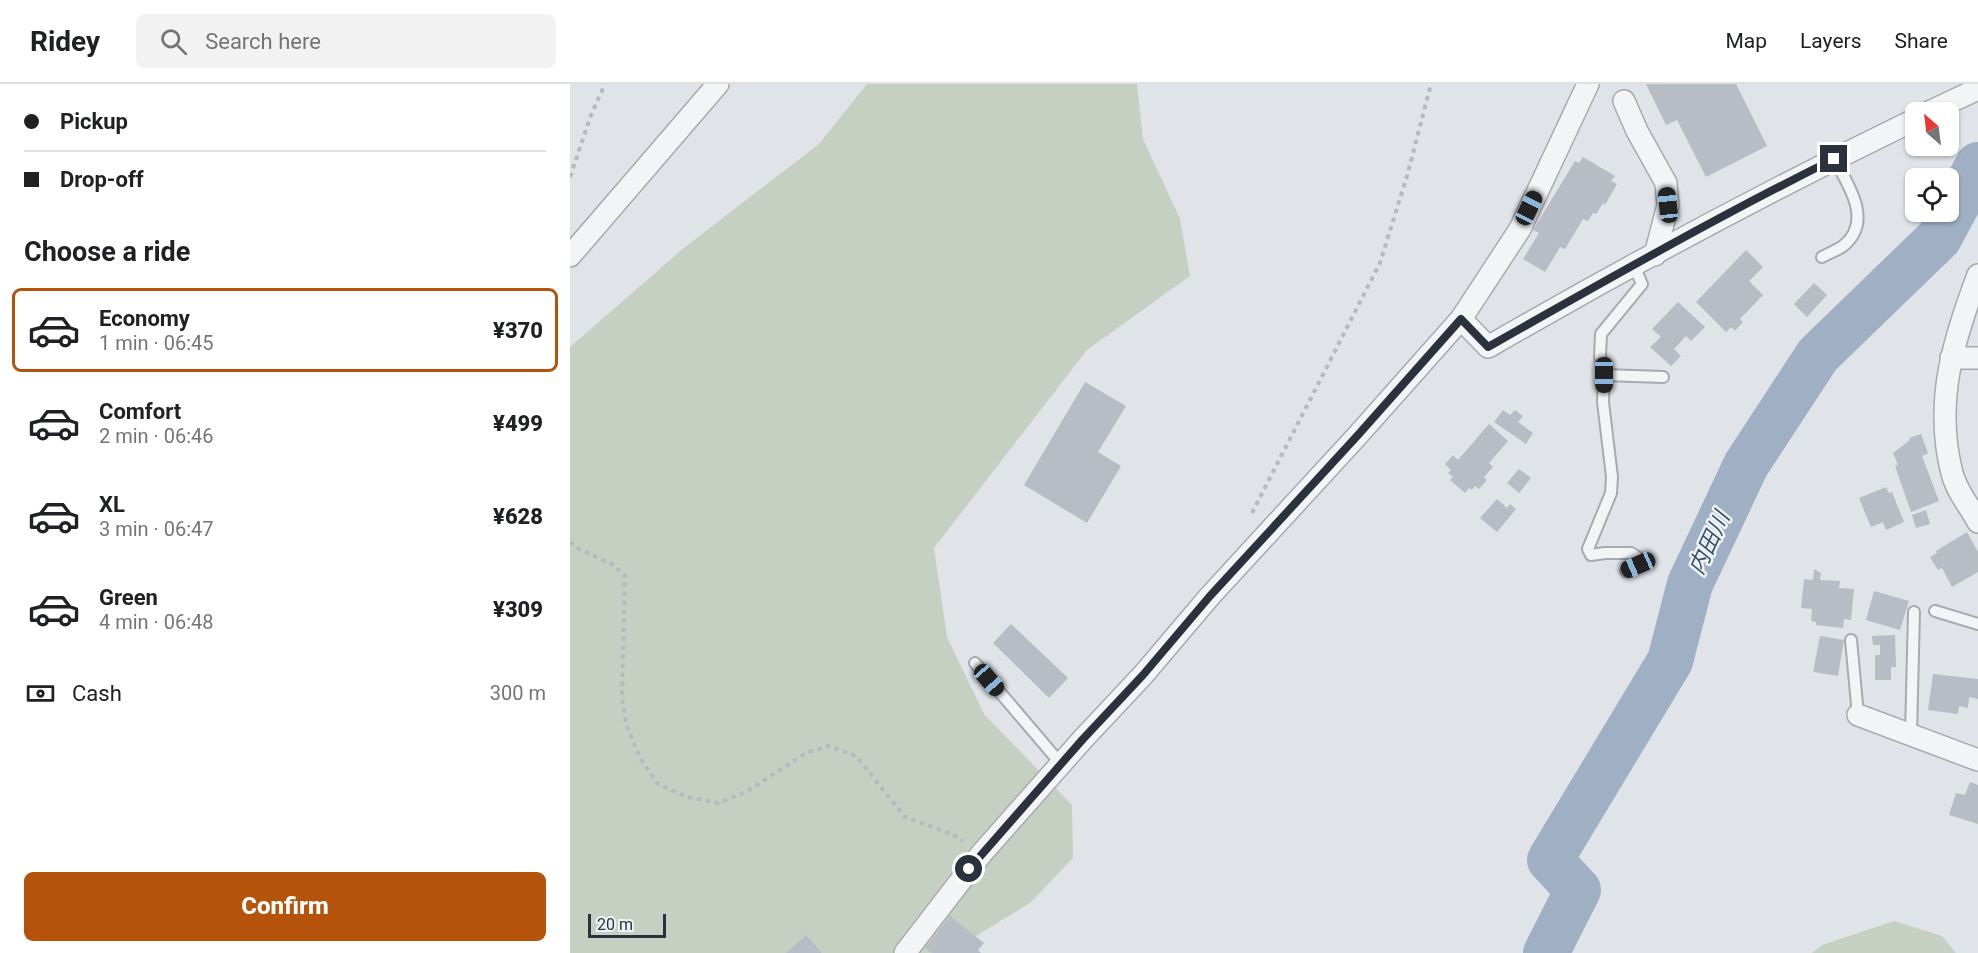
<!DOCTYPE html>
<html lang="en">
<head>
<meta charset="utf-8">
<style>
	:root { --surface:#fff; --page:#f2f2f2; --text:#202124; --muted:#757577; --line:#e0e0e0; --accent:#b45309 }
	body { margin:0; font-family:Roboto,"Noto Sans JP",sans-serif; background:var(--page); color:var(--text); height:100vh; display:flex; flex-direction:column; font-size:22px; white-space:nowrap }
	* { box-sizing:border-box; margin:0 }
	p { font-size:20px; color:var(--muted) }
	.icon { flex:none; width:33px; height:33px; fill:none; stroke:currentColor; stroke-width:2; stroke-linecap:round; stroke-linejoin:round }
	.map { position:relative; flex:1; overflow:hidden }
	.sheet { display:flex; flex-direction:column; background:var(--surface); width:570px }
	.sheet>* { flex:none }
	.guide { display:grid; align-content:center; height:132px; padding:0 24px; background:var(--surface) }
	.needle { width:39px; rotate:332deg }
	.controls { position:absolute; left:1335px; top:18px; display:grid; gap:12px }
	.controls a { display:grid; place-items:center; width:54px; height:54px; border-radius:9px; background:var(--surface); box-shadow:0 2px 4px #0004; font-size:30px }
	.scale { position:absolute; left:18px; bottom:15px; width:78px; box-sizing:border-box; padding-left:6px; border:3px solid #2b313d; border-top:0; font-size:16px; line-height:21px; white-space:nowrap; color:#2b313d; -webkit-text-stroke:4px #eff2f5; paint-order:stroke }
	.end { position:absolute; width:27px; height:27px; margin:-14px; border:8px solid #2b313d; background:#fff; box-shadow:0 0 0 3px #fff }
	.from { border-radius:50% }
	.car { position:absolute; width:18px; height:36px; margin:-18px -9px; border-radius:8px; box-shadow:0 0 4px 2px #0007; background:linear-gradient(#222 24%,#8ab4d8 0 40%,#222 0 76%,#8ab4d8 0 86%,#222 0) }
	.guide b { display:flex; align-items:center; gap:21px; height:57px; font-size:22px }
	.guide b+b { border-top:2px solid var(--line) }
	.guide i { width:15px; height:15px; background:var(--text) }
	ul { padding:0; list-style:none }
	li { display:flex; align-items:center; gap:18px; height:84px; margin:0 12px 9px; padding:0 12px; border:3px solid transparent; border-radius:9px }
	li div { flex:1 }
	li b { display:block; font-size:22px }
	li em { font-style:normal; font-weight:800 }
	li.current { border-color:var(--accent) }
	li>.icon { width:54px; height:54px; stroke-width:1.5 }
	h2 { padding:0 24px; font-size:27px; line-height:72px }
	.pay { display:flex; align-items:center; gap:15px; height:66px; padding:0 24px; font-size:22px }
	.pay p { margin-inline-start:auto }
	.button { display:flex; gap:12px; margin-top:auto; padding:12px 24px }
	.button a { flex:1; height:69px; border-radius:9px; background:var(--accent); color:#fff; font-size:24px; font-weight:800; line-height:69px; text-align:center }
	header { display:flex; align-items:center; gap:36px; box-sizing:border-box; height:84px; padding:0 30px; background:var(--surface); border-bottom:2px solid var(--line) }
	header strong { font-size:28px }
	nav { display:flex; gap:33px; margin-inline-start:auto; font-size:21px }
	.search { width:420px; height:54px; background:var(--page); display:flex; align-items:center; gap:15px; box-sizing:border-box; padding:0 21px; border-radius:9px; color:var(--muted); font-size:22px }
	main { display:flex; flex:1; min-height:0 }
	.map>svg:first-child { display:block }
	.green { fill:#c6d0c2 }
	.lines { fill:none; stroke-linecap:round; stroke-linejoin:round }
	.river { stroke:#9fb0c4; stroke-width:46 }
	.building { fill:#b8bcc4 }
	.service-casing { stroke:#a6aab1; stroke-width:14 }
	.minor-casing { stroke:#a6aab1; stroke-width:24 }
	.path { stroke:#b6babe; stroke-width:4; stroke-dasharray:4.5 4.5; stroke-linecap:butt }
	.service { stroke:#f2f4f6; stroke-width:10 }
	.minor { stroke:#f2f4f6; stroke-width:21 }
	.route { stroke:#2b313d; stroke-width:8 }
	.labels { text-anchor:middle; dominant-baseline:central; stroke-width:5; stroke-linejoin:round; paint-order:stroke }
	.water-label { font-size:22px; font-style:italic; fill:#394f6d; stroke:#eff2f5 }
</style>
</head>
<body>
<header>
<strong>Ridey</strong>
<div class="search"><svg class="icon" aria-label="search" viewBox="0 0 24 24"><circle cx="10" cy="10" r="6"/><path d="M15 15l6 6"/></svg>Search here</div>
<nav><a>Map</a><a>Layers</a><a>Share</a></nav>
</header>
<main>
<section class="sheet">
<div class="guide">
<b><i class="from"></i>Pickup</b>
<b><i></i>Drop-off</b>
</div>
<h2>Choose a ride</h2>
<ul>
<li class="current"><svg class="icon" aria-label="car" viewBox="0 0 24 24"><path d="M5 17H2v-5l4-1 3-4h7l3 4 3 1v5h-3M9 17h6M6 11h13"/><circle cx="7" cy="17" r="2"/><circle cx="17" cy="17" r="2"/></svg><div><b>Economy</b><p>1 min · 06:45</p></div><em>¥370</em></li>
<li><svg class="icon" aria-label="car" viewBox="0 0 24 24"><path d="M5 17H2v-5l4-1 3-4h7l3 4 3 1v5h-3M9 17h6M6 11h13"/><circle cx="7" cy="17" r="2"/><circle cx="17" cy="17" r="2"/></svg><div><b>Comfort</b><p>2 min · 06:46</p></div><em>¥499</em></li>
<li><svg class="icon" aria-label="car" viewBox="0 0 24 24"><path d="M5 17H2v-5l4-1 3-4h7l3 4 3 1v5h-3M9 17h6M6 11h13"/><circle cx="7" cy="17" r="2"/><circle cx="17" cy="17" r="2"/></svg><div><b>XL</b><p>3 min · 06:47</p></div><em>¥628</em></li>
<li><svg class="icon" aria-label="car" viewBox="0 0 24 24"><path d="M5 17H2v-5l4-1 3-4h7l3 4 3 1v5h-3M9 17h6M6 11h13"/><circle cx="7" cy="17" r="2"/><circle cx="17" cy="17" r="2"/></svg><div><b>Green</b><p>4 min · 06:48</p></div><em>¥309</em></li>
</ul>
<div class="pay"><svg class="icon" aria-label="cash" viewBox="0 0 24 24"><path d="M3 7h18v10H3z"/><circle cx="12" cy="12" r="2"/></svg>Cash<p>300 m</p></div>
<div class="button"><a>Confirm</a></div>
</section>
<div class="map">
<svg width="1408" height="869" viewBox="0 0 1408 869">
	<rect width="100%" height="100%" fill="#e0e3e8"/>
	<path class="green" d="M297,0H567L573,55L610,135L620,192L517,266L364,464L377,553L414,630L502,721L503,774L460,819L378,869H0V263L115,163L249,60Z
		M1324,837L1372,852L1386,869H1242L1252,861Z"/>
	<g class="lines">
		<path class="river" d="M976,869L1008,806L980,776L1100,577L1120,500L1176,381L1248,271L1369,154L1408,81"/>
	</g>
	<path class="building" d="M1076,0H1166L1197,62L1136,93L1107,36L1096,41Z
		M1013,73L1045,92L1041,97L1047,100L1035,121L1033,119L1026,130L1023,129L1018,137L1013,135L995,165L990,163L975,188L953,175L969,149L963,146L1005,77L1009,79Z
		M1176,166L1193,183L1179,197L1193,211L1170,235L1173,238L1165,247L1161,243L1156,248L1126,218Z
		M1244,199L1257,211L1237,233L1224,220Z
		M1108,218L1135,243L1121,257L1116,252L1104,265L1111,272L1101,282L1080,263L1091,253L1082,245Z
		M515,298L556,322L528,368L551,382L517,439L454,401Z
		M933,326L940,331L945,326L953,332L948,338L963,349L956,360L924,338Z
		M919,340L938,357L919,379L923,383L914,393L917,396L909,405L905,402L902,406L899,404L895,409L880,396L883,393L878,389L881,386L875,380L883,371L888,376Z
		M1351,350L1358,369L1352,372L1369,417L1341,428L1325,382L1328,381L1323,369L1340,356L1339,354Z
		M949,385L961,394L949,409L937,399Z
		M1316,403L1319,409L1322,408L1334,438L1316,446L1313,438L1301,443L1289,414Z
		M927,415L937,424L940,420L946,425L927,448L910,434Z
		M1356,426L1360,440L1346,444L1342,431Z
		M1397,448L1408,468V488L1382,503L1372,484L1368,486L1360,473L1367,469L1366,467Z
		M1244,485L1251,489L1250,496L1270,497L1269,504L1284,505L1281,536L1274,535L1273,544L1246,541V538L1241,537L1242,525L1231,524L1234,495L1243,496Z
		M1304,507L1339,517L1330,546L1296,536Z
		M441,540L498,594L479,614L423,559Z
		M1325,551L1326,583H1321V596H1305V571H1310V561H1303L1302,552Z
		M1250,552L1274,556L1268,592L1243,588Z
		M1363,590L1408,595V615L1399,613L1398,624L1389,622L1388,630L1358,626Z
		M1400,698L1408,701V740L1379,731L1386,709L1395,711Z
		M380,832L414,859L408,866L411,869H362L355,864Z
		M236,851L252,869H216Z"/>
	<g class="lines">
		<g class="service-casing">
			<path id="service" d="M1252,173C1259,169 1268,166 1273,162C1304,138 1278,100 1264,75
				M1064,182L1072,200L1031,250L1030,272L1034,291L1093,293
				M1034,291L1033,318L1042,393L1041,409L1018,465L1021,471L1035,469H1061L1070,475L1068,481L1056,487
				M1365,527L1408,540
				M1281,556L1288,631
				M405,579L491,680
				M1341,650L1344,528"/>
		</g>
		<g class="minor-casing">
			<path id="minor" d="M1054,17L1067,47L1096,99L1098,121L1085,171
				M1359,28L1408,5
				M0,172L148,0
				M1408,191C1383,257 1364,319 1382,389C1386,406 1400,423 1408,438
				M891,235L918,263C1058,182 1200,106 1346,35
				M1381,274H1408
				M1288,631L1408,676
				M335,869L412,769L513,655L573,591L640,512L788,351L891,235L950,145L1018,0"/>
		</g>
		<path class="path" d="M0,93L21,31L35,0
			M682,429L810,179L837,92L861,0
			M0,458L7,464L44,481L55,492L52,613L56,640L70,674L88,700L117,713L148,719L176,708L236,669L259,662L286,672L335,733L382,750L393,757"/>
		<use href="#service" class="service"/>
		<use href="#minor" class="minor"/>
	</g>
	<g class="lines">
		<path class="route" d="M399,785L513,655L573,591L640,512L788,351L891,235L918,263C1031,199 1147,133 1264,75"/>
	</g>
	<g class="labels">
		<g class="water-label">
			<text transform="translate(1139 459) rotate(-65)">内田川</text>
		</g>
	</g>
</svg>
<div class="controls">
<a><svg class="needle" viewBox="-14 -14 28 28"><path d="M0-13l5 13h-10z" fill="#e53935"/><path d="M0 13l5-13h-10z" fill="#757577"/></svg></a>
<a><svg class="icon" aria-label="locate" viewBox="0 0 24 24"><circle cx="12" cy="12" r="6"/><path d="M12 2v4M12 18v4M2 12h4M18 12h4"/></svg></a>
</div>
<div class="scale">20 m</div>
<i class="end from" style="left:399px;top:785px"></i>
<i class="end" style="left:1264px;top:75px"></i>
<i class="car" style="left:1098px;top:121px;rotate:354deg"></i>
<i class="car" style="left:959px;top:124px;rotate:26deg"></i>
<i class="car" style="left:1034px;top:291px;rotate:180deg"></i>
<i class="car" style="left:1068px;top:481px;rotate:246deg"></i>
<i class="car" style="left:419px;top:596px;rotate:139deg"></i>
</div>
</main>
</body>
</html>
